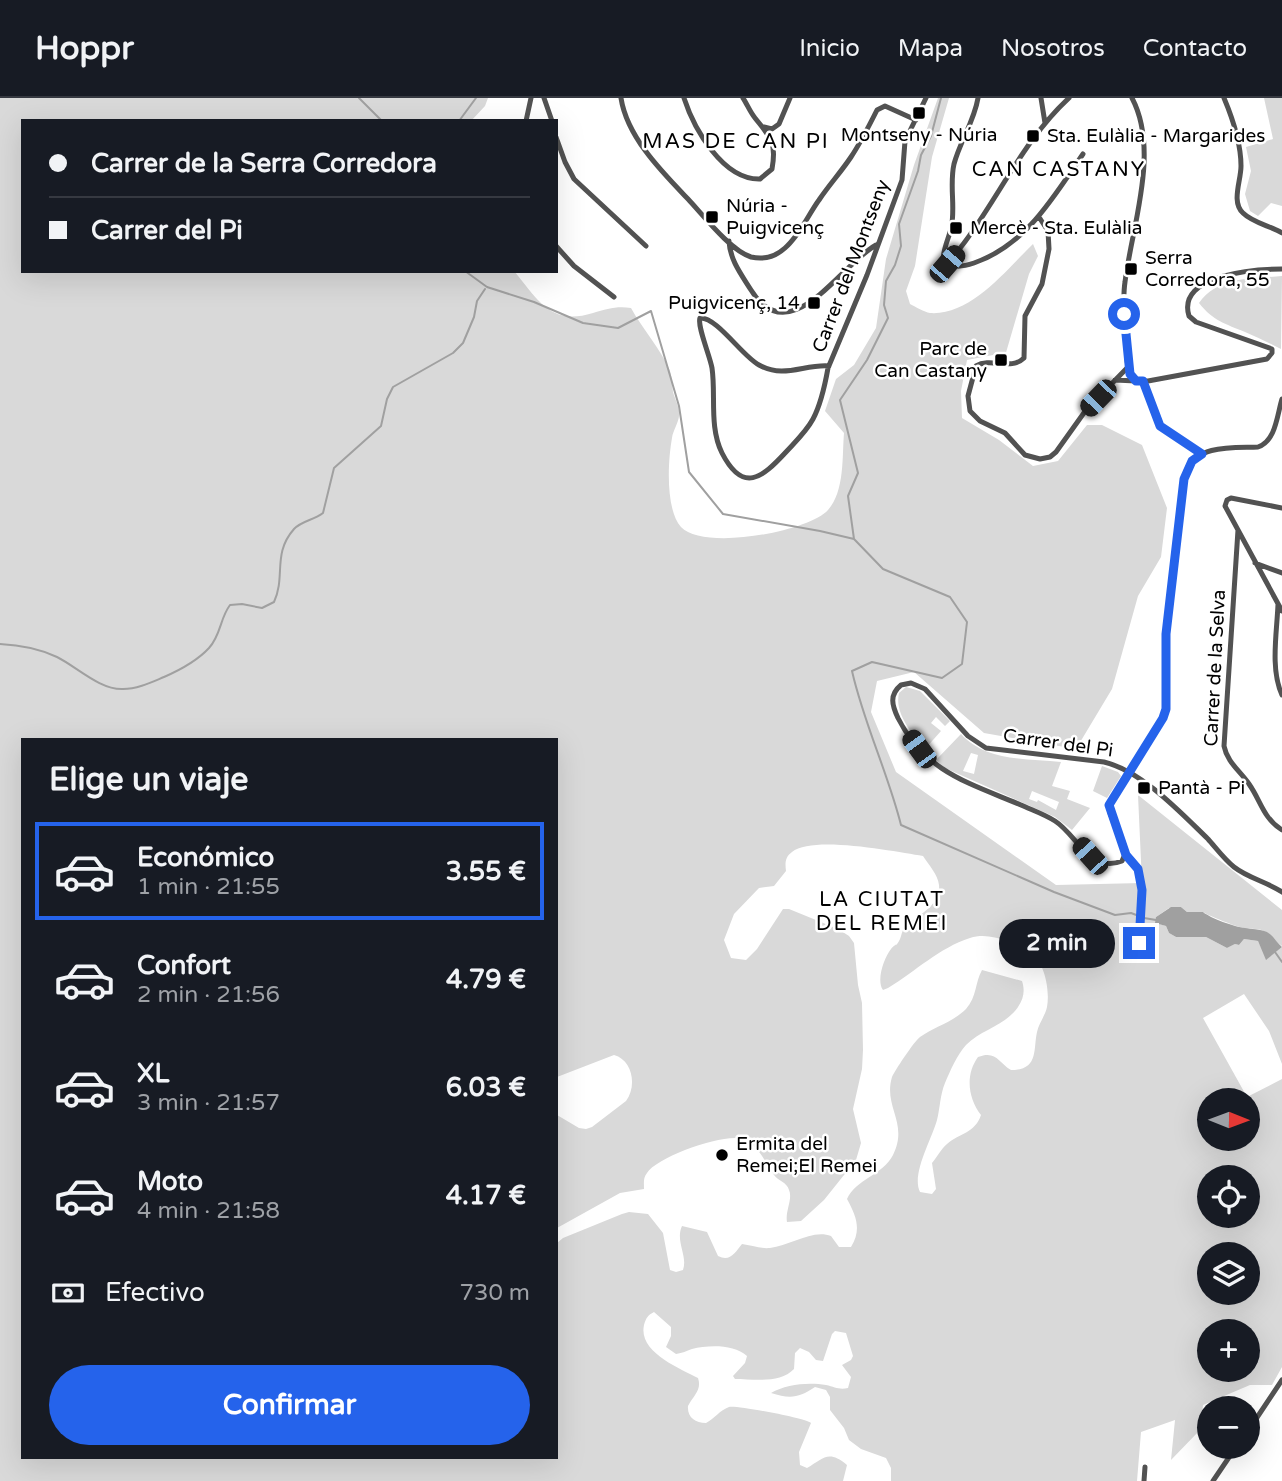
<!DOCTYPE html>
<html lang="es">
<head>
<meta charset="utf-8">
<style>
	:root { --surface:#171b24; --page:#20242c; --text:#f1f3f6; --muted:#9ea1a6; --line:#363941; --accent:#2563eb }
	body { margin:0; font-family:"Varela Round",sans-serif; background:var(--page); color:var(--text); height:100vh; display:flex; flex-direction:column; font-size:26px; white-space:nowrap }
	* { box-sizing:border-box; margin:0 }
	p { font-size:23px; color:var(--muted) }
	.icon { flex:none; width:38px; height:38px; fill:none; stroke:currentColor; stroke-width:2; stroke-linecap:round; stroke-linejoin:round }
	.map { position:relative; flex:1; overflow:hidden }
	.drawer { position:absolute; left:21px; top:640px; width:537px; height:721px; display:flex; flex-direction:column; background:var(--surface); border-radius:0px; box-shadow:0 7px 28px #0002 }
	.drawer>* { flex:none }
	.top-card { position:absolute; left:21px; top:21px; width:537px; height:154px; border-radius:0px; box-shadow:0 7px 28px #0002; display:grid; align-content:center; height:154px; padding:0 28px; background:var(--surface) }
	.needle { width:46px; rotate:91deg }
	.buttons { position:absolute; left:1197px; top:990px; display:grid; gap:14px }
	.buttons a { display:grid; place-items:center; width:63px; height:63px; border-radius:50%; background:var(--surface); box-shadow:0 7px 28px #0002; font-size:35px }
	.end { position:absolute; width:32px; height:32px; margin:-16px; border:9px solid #2563eb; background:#fff; box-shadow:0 0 0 4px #fff }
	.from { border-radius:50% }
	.bubble { position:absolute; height:49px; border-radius:24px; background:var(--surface); box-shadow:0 7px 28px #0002; font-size:23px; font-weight:700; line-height:49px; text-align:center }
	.car { position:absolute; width:21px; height:42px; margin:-21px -10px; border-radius:9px; box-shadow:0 0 5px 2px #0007; background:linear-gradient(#222 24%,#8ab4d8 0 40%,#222 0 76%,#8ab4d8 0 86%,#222 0) }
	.top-card b { display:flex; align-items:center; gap:24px; height:66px; font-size:26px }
	.top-card b+b { border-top:2px solid var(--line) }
	.top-card i { width:18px; height:18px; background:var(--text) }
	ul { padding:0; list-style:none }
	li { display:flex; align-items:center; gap:21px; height:98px; margin:0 14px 10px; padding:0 14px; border:4px solid transparent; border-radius:0px }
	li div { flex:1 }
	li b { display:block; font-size:26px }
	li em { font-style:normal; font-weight:700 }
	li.current { border-color:var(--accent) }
	li>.icon { width:63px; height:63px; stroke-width:1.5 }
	h2 { padding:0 28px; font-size:32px; line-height:84px }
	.pay { display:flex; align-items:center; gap:18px; height:77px; padding:0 28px; font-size:26px }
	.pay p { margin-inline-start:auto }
	.action { display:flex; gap:14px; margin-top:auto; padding:14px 28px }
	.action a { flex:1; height:80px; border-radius:42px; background:var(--accent); color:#fff; font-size:28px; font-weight:700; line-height:80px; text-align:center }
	header { display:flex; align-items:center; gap:42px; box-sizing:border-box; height:98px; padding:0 35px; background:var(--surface); border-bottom:2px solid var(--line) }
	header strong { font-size:33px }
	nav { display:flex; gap:38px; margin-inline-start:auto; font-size:24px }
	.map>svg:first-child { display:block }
	.green { fill:#d9d9d9; fill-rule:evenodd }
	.water { fill:#a0a0a0 }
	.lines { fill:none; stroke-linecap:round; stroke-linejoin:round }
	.stream { stroke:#a0a0a0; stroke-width:2 }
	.minor { stroke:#525252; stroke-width:5 }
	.route { stroke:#2563eb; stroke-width:9 }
	.poi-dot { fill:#000; stroke:#fff; stroke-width:2.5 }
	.labels { text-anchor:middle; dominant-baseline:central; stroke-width:5; stroke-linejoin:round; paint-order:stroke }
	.poi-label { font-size:19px; fill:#000; stroke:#fff; text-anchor:start }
	.street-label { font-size:19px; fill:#000; stroke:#fff }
	.neighbourhood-label { font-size:21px; letter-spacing:2px; fill:#000; stroke:#fff }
</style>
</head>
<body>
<header>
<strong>Hoppr</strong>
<nav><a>Inicio</a><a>Mapa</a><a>Nosotros</a><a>Contacto</a></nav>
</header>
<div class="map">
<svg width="1282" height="1383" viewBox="0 0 1282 1383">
	<rect width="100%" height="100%" fill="#fff"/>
	<path class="green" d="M0,0H488L485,8L471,23H23V173H514C539,203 551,228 593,215C607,211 616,208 631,210C642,230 662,253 670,273C672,280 672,287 673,294C675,301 679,308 679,315C680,323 673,332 672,340C668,362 665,411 681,429C703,453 808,434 828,412C845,393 842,358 844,335L825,313L836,281L854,267L876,230L886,161L914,67L938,0H949L932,59L915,168L906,193L910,206C916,209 924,214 930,215C971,218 1007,171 1033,146L1038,158L1029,176L1005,258L993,257L967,262L961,293L962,320L999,342L1033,368L1058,363L1087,327H1102L1142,347L1167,410L1161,459L1138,498L1112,591L1076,651L984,635L914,574L877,583L871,614L896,674L1056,787L1142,785L1138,697L1282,812V848C1276,844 1273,837 1266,834C1259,830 1251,831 1244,830C1237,829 1209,818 1203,814H1187L1181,809L1169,810L1156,819V825L1166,828L1169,835L1176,839H1206L1227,850L1235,846L1239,847L1244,841L1258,843L1267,861L1282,849V966L1269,933L1244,896L1203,920L1247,999L1282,981V1269L1272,1287H1250L1203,1307L1200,1332L1171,1362L1175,1322L1141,1334L1137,1383H891V1370L886,1360L861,1351L849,1342L844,1330L830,1312V1299L826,1292L815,1289C799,1300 790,1301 771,1295C786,1286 809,1284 826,1287C835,1289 839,1292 848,1290L851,1279L842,1267L851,1262L853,1258L846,1235L835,1233L832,1236L823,1263L816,1262L809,1254L800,1250L795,1255L794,1271C780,1286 753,1281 735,1281L733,1278L745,1265L747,1258C734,1246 708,1247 692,1251C686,1253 683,1255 676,1256L666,1249L671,1238V1229L654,1214C648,1217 646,1220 644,1227C638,1254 679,1270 698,1280C702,1292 694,1297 688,1308C687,1319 695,1325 706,1325C714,1321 720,1312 729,1309C736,1307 805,1320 811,1325L799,1354L800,1367L807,1370C823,1361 828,1351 847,1367L843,1383H0ZM23,642H556L557,979L614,957C633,962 637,989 626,1003L592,1029L586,1031L579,1030L557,1017V1130L620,1095L644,1091C644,1085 643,1080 647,1075C657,1059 724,1035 742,1041C757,1045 766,1065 774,1077C778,1083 787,1084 789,1092C793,1101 785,1113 787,1124L801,1123L824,1102L856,1062L861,1045L853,1011L862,971L863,952L862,905L858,887L854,845L849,838L838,831L789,811H783L757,851L746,862L731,860L724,842L734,816L759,790L774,788L786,773C785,765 785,759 792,754C813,737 896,754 923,758C929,767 938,777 939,787C941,808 917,817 906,828C901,833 902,838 899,843C895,850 897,844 891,851C884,860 876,882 883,892L888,890C916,873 939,850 970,840C983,836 995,839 1007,843C1015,846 1025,849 1031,854C1045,865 1050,893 1047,909C1045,918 1039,925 1037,934C1033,952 1039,972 1011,972C998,964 996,952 978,959C965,977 968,1000 981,1017C975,1035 960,1035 947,1046C941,1051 937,1059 932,1065L936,1091L932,1096L920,1094C911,1076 932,1041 937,1022C940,1010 940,997 945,985C950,973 957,957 966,947C982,931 1005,928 1018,909C1024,900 1025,892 1022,883L982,872C975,884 977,899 966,911C953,924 934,929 920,939C915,942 894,974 892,979C883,1009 909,1025 893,1057C883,1077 856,1081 847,1101C856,1118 862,1131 851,1149H839L831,1138C812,1131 790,1148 770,1150C760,1151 751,1147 742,1146C735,1155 730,1164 718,1158L707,1134L682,1128C675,1143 688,1158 683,1172L676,1174L670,1172L663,1135L648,1116L629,1114L622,1116L563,1140L557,1145L556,1360H23ZM1209,1003H1248V1041H1209ZM1209,1080H1248V1118H1209ZM1209,1157H1248V1195H1209ZM1209,1234H1248V1272H1209Z
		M1264,0H1282V108L1271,105L1258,118L1250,113L1245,96L1251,73L1246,49L1273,41Z
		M1282,178L1281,251C1269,245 1257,239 1245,234C1226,226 1213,223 1199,205C1218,178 1252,181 1282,178Z
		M906,589L920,593L950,623L945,628L936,619L931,625L941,633L925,651C913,637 894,616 899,595Z
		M961,636C985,663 1027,661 1061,664L1052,688L1070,693L1067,701L1090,710L1072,732L1055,719L945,670L936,662ZM971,655L978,657L974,676L963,673ZM1032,693L1059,704L1056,712L1038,702L1037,704L1029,701Z
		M1102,668L1118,674L1121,678L1107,700L1093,693Z"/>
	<path class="water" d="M1181,809L1187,814H1203C1210,820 1235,829 1245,830C1251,831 1260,831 1267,834C1273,837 1277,845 1282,849L1266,862L1258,843L1244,841L1239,847L1235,846L1227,850L1206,839H1176L1169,835L1166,828L1155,825L1156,819L1171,809Z"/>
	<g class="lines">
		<path class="stream" d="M359,0L382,23
			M459,23L476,0
			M465,173L487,189L534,204L583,225L618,230L651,213L679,308L689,374L723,416L820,433L854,441L883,471L950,499L967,524L962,566L942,580L872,564L852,573C864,626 888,675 901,727L1054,794L1115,817L1131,815L1139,818
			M854,441L848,398L858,375L840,302L867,262L888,220L884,207L886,183L895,167L901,148L899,126L918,73L921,57L931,38L941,0
			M0,546C21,547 38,550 57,559C77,569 100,592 123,591C138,591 152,584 164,579C180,572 197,563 209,550C221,537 220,520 230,507L242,506L262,510L274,504C286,478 272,456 294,431C301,423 314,422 323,415L334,370L381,328L387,301L393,289L453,255L463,245L474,219L477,203L485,191
			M1144,820L1156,822
			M1275,854L1282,864"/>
		<path class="minor" d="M544,0L552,23
			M621,0C627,39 662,74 688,101C703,117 731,153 751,159C764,162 775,159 785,150C800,137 808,117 819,102C829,87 841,74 851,59C861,44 869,28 877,12L885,8L916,22
			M684,0C694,31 723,82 760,81L772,71C777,44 770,39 755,20C750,14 747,6 743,0
			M978,0C974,24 960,43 954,66C949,88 956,110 951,131C948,142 943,151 943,163C953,170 962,169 974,165C1026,147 1053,100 1083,56
			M1041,0L1045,25
			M1224,0C1232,19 1241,47 1241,68C1241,83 1231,104 1243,115C1253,125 1271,128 1282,135
			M526,23L531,0
			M764,29L772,31L779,26L790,0
			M556,39L565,64L574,81L646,148
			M1039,119L1048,133L1049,151L1042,186L1025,218L1024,260C1011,273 991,259 976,268L968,298L970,313L980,323L1005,335L1025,357L1040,361L1050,359L1056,354L1086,312L1128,269
			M729,143C730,162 741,176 751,192C790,255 840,167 876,147
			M556,148L574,168L614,199
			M947,166C993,114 1018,47 1069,0
			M829,268C804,266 784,281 759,267C742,258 717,219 700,220C697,228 710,258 712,270C716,297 709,329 722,355C743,396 762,380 786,354C795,344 806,334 813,321C821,306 825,287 828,270L867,177L902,82L905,43L926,0
			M1115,282L1136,283C1125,272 1127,257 1126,243C1125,224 1122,203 1125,184C1132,128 1160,53 1132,0
			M1136,283H1148L1267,261L1272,255V251L1196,224L1189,218C1176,176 1257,171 1282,171
			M1143,283L1160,328L1202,356
			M1282,301C1277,317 1276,343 1258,349C1233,350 1198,346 1186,373L1165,535L1166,611L1163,619L1109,707L1110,715L1126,754L1122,763C1090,776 1077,737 1055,723C1044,716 1032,712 1021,707C969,685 925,674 898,620C892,607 889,597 901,587L911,585L925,591L968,638L986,650L1104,664C1142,673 1180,714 1208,741C1216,750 1224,761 1234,769C1248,780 1267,784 1282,794
			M1282,410L1231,400L1227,402L1225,408L1282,513
			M1238,432L1224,648C1227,664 1240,673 1249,686C1261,703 1263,720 1282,732
			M1255,465L1282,475
			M1278,506C1277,534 1270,571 1282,597
			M1126,756C1151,775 1140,818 1139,845
			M1248,1333L1282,1282
			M1144,1383L1145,1369
			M1213,1383L1236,1349"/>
	</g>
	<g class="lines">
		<path class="route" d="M1124,216L1130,276L1136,283H1143L1160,328L1202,356L1192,363L1184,381L1166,536V611L1163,620L1109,707L1126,757L1138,771L1142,792L1139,845"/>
	</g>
	<g class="poi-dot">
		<rect x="912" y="8" width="14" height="14" rx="3.5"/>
		<rect x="1026" y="31" width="14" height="14" rx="3.5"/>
		<rect x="705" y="112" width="14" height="14" rx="3.5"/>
		<rect x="949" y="123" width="14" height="14" rx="3.5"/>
		<rect x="1124" y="164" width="14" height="14" rx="3.5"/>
		<rect x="807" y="198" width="14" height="14" rx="3.5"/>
		<rect x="994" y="255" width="14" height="14" rx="3.5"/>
		<rect x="1137" y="683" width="14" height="14" rx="3.5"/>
		<circle cx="722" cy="1057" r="7"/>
	</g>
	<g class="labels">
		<g class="poi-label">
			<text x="919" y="37" text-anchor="middle">Montseny - Núria</text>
			<text x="1047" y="38">Sta. Eulàlia - Margarides</text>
			<text x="726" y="108">Núria -<tspan x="726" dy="22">Puigvicenç</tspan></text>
			<text x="970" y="130">Mercè - Sta. Eulàlia</text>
			<text x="1145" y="160">Serra<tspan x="1145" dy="22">Corredora, 55</tspan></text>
			<text x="800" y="205" text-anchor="end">Puigvicenç, 14</text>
			<text x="987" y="251" text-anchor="end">Parc de<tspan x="987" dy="22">Can Castany</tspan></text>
			<text x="1158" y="690">Pantà - Pi</text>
			<text x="736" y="1046">Ermita del<tspan x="736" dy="22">Remei;El Remei</tspan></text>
		</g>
		<g class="street-label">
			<text transform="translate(851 168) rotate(-69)">Carrer del Montseny</text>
			<text transform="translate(1215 570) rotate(-87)">Carrer de la Selva</text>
			<text transform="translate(1058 645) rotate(8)">Carrer del Pi</text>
		</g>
		<g class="neighbourhood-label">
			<text x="736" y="43">MAS DE CAN PI</text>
			<text x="1059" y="71">CAN CASTANY</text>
			<text x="882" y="801">LA CIUTAT<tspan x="882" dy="24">DEL REMEI</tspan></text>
		</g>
	</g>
</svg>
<div class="buttons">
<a><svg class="needle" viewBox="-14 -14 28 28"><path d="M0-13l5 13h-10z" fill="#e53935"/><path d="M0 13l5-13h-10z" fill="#9ea1a6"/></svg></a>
<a><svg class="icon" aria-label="locate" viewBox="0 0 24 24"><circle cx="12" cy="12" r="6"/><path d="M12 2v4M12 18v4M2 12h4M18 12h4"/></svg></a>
<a><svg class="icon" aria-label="layers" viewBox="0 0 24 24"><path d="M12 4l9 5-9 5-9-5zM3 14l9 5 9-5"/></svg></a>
<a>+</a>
<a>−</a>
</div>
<i class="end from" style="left:1124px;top:216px"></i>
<i class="end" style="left:1139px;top:845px"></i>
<div class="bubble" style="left:999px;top:821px;width:116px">2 min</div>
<i class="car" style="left:947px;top:166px;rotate:41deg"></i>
<i class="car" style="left:1098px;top:300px;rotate:224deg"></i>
<i class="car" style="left:919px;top:651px;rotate:324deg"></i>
<i class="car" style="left:1090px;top:758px;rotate:318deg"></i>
<div class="top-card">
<b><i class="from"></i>Carrer de la Serra Corredora</b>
<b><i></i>Carrer del Pi</b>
</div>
<section class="drawer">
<h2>Elige un viaje</h2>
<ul>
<li class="current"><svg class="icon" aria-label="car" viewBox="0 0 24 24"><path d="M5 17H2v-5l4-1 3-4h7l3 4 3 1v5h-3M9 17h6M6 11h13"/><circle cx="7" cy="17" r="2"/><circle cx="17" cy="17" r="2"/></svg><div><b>Económico</b><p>1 min · 21:55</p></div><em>3.55 €</em></li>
<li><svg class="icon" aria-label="car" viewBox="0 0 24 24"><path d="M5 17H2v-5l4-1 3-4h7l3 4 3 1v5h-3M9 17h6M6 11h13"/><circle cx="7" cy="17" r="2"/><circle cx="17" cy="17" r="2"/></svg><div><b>Confort</b><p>2 min · 21:56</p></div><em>4.79 €</em></li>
<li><svg class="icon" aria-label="car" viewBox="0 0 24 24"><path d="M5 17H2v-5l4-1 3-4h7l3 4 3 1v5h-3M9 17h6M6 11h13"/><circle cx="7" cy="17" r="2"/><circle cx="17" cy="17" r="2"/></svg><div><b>XL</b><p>3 min · 21:57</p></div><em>6.03 €</em></li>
<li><svg class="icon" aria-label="car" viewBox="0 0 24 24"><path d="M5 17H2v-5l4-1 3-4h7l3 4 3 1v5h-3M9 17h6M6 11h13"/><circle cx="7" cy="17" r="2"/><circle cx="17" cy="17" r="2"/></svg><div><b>Moto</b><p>4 min · 21:58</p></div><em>4.17 €</em></li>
</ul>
<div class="pay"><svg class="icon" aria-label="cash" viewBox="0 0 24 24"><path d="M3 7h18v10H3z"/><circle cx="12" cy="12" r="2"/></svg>Efectivo<p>730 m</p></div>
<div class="action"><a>Confirmar</a></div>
</section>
</div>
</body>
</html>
